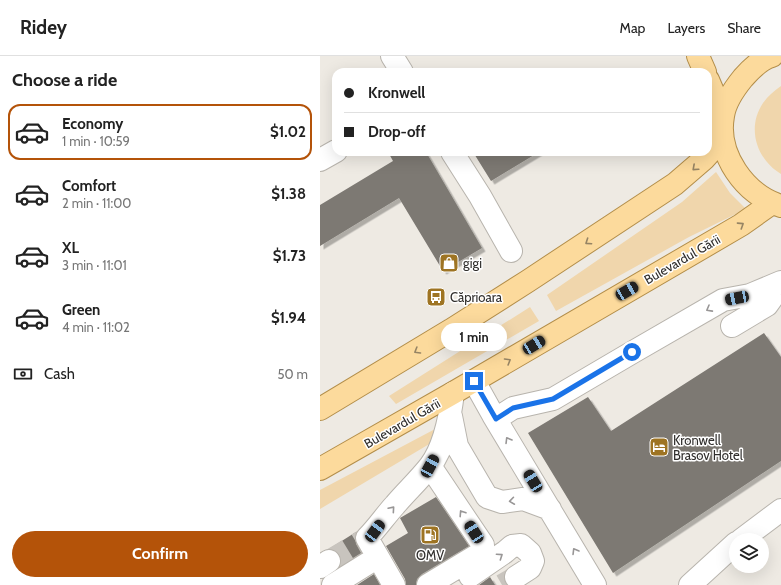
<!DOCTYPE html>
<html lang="en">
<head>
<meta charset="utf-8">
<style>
	:root { --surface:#fff; --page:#f6f6f6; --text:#222; --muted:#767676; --line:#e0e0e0; --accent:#b45309 }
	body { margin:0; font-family:Cabin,sans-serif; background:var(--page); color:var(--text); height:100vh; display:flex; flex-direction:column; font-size:15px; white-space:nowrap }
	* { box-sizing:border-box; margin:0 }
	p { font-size:13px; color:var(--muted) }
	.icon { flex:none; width:22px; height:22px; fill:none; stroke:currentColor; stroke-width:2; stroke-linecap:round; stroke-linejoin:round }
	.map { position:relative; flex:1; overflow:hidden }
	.side { display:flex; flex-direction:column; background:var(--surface); width:320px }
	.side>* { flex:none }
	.banner { position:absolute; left:12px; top:12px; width:380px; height:88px; border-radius:12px; box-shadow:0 4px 16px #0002; display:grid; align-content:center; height:88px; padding:0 12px; background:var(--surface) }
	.fabs { position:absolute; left:409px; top:477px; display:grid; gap:8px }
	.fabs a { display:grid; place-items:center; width:40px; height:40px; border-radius:50%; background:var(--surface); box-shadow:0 4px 16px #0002; font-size:20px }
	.end { position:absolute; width:18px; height:18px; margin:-9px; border:5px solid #1a73e8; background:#fff; box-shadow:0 0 0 2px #fff }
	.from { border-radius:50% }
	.bubble { position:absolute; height:28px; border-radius:14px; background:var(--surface); box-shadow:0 4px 16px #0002; font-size:13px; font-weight:700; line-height:28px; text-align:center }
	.car { position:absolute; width:12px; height:24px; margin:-12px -6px; border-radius:5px; box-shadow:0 0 3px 1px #0007; background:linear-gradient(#222 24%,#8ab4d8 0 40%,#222 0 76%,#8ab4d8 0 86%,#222 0) }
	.banner b { display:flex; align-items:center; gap:14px; height:38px; font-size:15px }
	.banner b+b { border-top:1px solid var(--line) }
	.banner i { width:10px; height:10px; background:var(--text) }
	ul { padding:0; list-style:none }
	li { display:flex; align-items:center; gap:12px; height:56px; margin:0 8px 6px; padding:0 4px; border:2px solid transparent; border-radius:12px }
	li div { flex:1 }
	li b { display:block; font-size:15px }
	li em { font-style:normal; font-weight:700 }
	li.selected { border-color:var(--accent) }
	li>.icon { width:36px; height:36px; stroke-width:1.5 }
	h2 { padding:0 12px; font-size:18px; line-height:48px }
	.pay { display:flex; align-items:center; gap:10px; height:44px; padding:0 12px; font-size:15px }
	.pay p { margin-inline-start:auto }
	.button { display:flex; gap:8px; margin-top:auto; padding:8px 12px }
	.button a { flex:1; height:46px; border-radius:24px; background:var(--accent); color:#fff; font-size:16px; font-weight:700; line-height:46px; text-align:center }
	header { display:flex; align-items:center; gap:24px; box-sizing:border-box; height:56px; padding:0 20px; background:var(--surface); border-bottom:1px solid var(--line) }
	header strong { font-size:19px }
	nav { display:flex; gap:22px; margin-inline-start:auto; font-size:14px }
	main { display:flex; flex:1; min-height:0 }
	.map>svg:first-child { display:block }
	.green { fill:#f0d6ac }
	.building { fill:#7d7973; filter:url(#shadow) }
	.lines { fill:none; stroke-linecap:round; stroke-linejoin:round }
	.minor-tunnel { stroke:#c8c4be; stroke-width:22; stroke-dasharray:22 11; stroke-linecap:butt }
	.minor-casing { stroke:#b8b4ad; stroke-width:24 }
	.major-casing { stroke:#b38e4a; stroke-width:24 }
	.minor { stroke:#fff; stroke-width:22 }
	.major { stroke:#fcda9c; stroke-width:22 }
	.oneway { stroke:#968464 }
	.oneway2 { stroke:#989696 }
	.route { stroke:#1a73e8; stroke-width:5 }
	.labels { text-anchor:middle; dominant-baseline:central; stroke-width:3; stroke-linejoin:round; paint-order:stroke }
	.street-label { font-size:13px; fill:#302e2c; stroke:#fff }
	.poi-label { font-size:13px; fill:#302e2c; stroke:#fff; text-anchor:start }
</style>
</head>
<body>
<header>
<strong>Ridey</strong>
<nav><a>Map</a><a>Layers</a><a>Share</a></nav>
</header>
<main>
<section class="side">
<h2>Choose a ride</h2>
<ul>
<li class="selected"><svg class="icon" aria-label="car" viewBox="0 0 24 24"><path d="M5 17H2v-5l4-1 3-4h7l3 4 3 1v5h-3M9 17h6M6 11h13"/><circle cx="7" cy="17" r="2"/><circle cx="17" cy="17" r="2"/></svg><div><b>Economy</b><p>1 min · 10:59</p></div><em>$1.02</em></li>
<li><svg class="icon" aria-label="car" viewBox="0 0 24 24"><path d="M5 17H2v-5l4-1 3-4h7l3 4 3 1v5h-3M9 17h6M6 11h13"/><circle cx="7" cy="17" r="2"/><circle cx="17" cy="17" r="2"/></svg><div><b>Comfort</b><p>2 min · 11:00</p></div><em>$1.38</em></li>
<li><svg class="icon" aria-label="car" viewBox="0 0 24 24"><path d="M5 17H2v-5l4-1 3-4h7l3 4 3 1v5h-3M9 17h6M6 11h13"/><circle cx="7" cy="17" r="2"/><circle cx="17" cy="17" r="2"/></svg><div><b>XL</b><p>3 min · 11:01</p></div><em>$1.73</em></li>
<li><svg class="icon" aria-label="car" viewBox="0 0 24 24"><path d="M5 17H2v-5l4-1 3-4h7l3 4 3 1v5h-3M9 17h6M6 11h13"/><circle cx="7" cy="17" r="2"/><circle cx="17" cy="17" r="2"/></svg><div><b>Green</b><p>4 min · 11:02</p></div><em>$1.94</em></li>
</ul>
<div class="pay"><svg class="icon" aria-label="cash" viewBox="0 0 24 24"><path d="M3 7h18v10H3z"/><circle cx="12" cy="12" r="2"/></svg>Cash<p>50 m</p></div>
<div class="button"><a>Confirm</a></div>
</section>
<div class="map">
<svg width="461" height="529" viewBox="0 0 461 529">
	<defs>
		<filter id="shadow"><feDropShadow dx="3.5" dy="3.5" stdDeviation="0" flood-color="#0004"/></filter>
	</defs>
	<rect width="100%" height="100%" fill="#eeeae3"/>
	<path class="green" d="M461,30V118C437,104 426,72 443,47C448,40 454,35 461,30Z
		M396,116L410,137L426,153L369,181L236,255L227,239L362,146Z
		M210,251L219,265L76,348L69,340Z
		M117,372L111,387L0,453V434Z"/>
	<path class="building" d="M68,96H106L162,192L123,215L79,142L0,190V149L73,105Z
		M153,96H219L171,125Z
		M444,277L461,301V405L293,517L208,377L268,341L291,375Z
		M116,441L149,490L102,518L97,523L96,529H86L85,523L66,490L88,477L80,462Z
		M36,476L35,481L36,488L41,497L20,510L21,504L20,498L15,494L9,493Z
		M54,518L60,529H37Z
		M170,521L175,529H159Z"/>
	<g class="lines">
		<path class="minor-tunnel" d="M9,505L47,482
			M182,529L196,521"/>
		<g class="minor-casing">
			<path id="minor" d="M72,0L82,16
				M132,96L160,140L191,195
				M0,104L16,95
				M412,270L447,249L461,229
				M154,325L173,359L275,529
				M131,360L137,390L167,441L182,446L203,443L230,453
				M176,363L193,352L233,343L313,296L403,244L430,239L461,226
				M421,484L461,454
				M0,511L9,505
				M150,520L185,496L192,490L201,489L210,497L213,505L210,512L196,521
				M13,529L58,501
				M74,529L47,482C57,472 65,460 75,449C86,436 99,424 110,410C125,390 130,361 133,337
				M108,529L161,497L163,493V489L110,410
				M370,529L416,487"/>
		</g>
		<g class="major-casing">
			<path id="major" d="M378,0L385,16
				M452,0C441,3 430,14 423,22C414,33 405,46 403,60C396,98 425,139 461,150
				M388,24L403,59
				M0,353L131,274L208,225L355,128L384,103L402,83
				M0,413L133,337L421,169L452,147"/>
		</g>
		<use href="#minor" class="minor"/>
		<use href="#major" class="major"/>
	</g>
	<defs><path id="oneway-chevron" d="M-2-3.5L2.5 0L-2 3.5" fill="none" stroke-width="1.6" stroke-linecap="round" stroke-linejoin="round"/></defs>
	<g class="oneway">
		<use href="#oneway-chevron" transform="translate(375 112) rotate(138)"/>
		<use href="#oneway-chevron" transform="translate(421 169) rotate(-33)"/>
		<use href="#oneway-chevron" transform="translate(268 186) rotate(146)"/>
		<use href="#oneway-chevron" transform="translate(97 295) rotate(149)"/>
		<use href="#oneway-chevron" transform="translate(188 305) rotate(-31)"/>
	</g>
	<g class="oneway2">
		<use href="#oneway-chevron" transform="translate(389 253) rotate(151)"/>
		<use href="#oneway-chevron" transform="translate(188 384) rotate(-121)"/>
		<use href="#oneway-chevron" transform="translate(192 445) rotate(172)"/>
		<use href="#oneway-chevron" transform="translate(72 453) rotate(-49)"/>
		<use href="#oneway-chevron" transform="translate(142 457) rotate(-123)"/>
		<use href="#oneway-chevron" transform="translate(255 495) rotate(-121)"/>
		<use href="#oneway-chevron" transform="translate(180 500) rotate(-34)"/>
	</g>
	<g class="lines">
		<path class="route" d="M154,325L176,363L193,352L233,343L312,296"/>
	</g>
	<defs>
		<g id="shop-square" transform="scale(1)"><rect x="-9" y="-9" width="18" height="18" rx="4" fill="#9e7423" stroke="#fff"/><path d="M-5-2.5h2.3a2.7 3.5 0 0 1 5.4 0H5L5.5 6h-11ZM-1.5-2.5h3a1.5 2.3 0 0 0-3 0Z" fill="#fff"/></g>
		<g id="bus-square" transform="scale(1)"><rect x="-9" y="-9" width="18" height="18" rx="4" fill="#9e7423" stroke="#fff"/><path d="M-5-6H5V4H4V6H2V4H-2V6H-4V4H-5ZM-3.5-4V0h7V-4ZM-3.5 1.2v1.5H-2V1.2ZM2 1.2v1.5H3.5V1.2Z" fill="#fff"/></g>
		<g id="hotel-square" transform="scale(1)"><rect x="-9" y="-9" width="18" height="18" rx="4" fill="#9e7423" stroke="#fff"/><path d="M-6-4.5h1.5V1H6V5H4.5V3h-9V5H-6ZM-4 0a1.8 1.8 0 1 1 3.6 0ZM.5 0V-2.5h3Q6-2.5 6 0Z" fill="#fff"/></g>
		<g id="fuel-square" transform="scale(1)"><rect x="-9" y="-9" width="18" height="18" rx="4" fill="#9e7423" stroke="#fff"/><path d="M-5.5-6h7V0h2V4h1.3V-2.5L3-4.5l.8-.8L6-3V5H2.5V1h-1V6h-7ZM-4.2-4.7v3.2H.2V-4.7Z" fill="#fff"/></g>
	</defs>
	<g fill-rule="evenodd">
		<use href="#shop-square" x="129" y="207"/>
		<use href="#bus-square" x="116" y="241"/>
		<use href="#hotel-square" x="339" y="391"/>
		<use href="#fuel-square" x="110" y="479"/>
	</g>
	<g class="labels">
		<g class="street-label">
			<text transform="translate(362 203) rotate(-30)">Bulevardul Gării</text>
			<text transform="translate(82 367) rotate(-30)">Bulevardul Gării</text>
		</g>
		<g class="poi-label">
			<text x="143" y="207">gigi</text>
			<text x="130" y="241">Căprioara</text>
			<text x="353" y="384">Kronwell<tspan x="353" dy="15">Brasov Hotel</tspan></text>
			<text x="110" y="499" text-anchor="middle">OMV</text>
		</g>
	</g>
</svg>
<div class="fabs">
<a><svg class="icon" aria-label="layers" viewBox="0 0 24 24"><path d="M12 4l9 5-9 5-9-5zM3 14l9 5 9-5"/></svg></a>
</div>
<i class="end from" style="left:312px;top:296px"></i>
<i class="end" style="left:154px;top:325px"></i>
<div class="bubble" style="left:121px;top:267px;width:66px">1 min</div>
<i class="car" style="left:307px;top:235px;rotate:60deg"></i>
<i class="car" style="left:417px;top:242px;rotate:259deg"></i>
<i class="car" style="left:214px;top:289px;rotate:59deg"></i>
<i class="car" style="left:110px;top:410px;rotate:28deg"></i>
<i class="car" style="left:213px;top:425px;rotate:329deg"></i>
<i class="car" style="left:55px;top:475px;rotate:37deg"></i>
<i class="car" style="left:154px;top:476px;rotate:327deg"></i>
<div class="banner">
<b><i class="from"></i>Kronwell</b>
<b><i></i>Drop-off</b>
</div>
</div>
</main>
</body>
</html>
